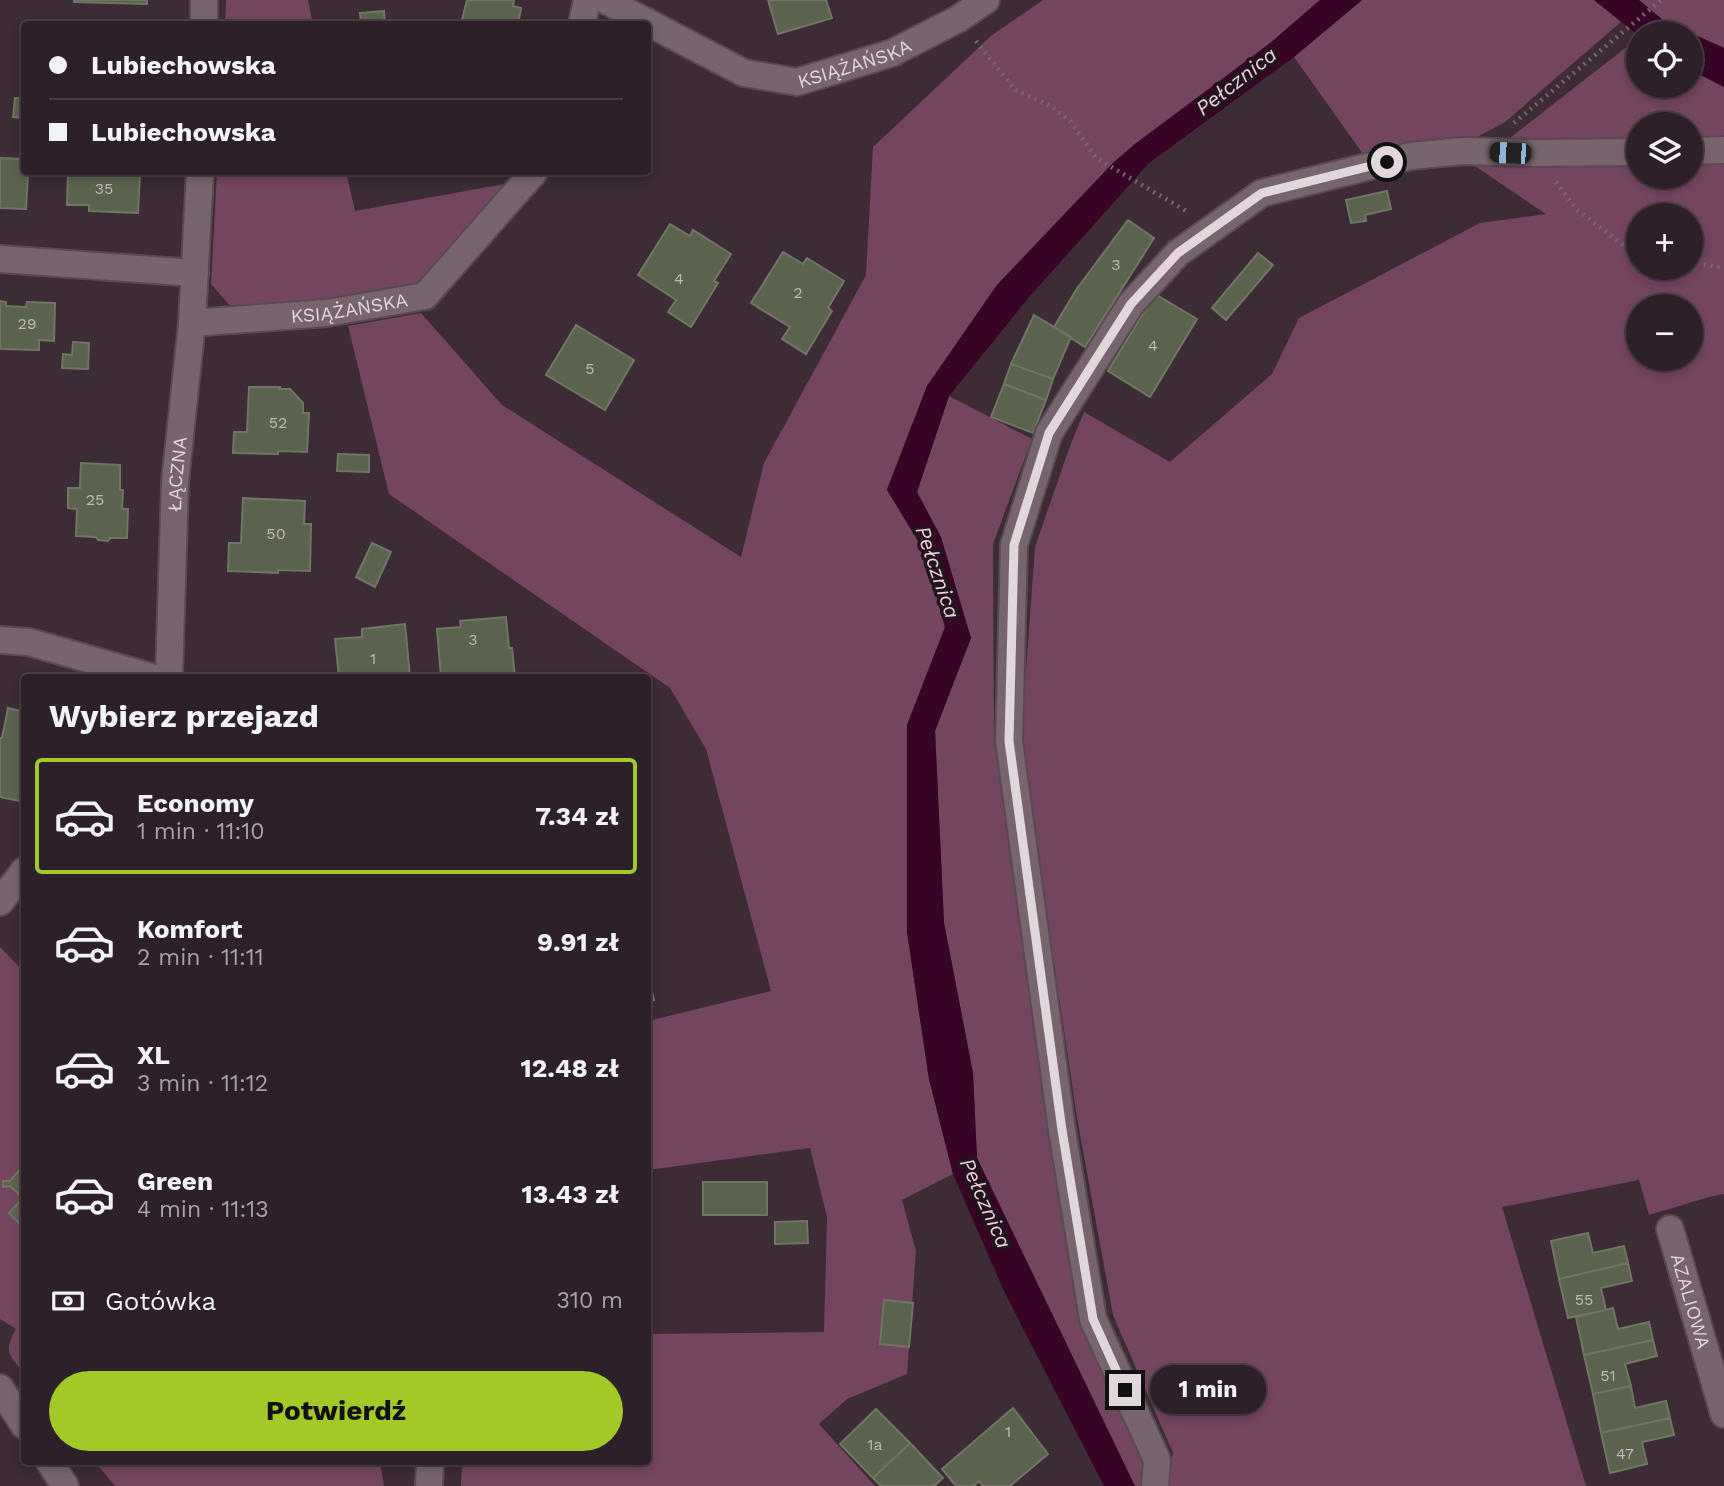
<!DOCTYPE html>
<html lang="pl">
<head>
<meta charset="utf-8">
<style>
	:root { --surface:#2e2028; --page:#362830; --text:#f1f3f6; --muted:#a7a3a8; --line:#493e45; --accent:#a3c927 }
	body { margin:0; font-family:"Work Sans",sans-serif; background:var(--page); color:var(--text); height:100vh; display:flex; flex-direction:column; font-size:26px; white-space:nowrap }
	* { box-sizing:border-box; margin:0 }
	p { font-size:23px; color:var(--muted) }
	.icon { flex:none; width:38px; height:38px; fill:none; stroke:currentColor; stroke-width:2; stroke-linecap:round; stroke-linejoin:round }
	.map { position:relative; flex:1; overflow:hidden }
	.panel { position:absolute; left:21px; top:674px; width:630px; height:791px; display:flex; flex-direction:column; background:var(--surface); border-radius:7px; box-shadow:0 4px 10px #0003,0 0 0 2px var(--line) }
	.panel>* { flex:none }
	.guide { position:absolute; left:21px; top:21px; width:630px; height:154px; border-radius:7px; box-shadow:0 4px 10px #0003,0 0 0 2px var(--line); display:grid; align-content:center; height:154px; padding:0 28px; background:var(--surface) }
	.buttons { position:absolute; left:1626px; top:21px; display:grid; gap:14px }
	.buttons a { display:grid; place-items:center; width:77px; height:77px; border-radius:50%; background:var(--surface); box-shadow:0 4px 10px #0003,0 0 0 2px var(--line); font-size:35px }
	.end { position:absolute; width:32px; height:32px; margin:-16px; border:9px solid #e1d6db; background:#111; box-shadow:0 0 0 4px #111 }
	.from { border-radius:50% }
	.bubble { position:absolute; height:49px; border-radius:24px; background:var(--surface); box-shadow:0 4px 10px #0003,0 0 0 2px var(--line); font-size:23px; font-weight:700; line-height:49px; text-align:center }
	.car { position:absolute; width:21px; height:42px; margin:-21px -10px; border-radius:9px; box-shadow:0 0 5px 2px #0007; background:linear-gradient(#222 24%,#8ab4d8 0 40%,#222 0 76%,#8ab4d8 0 86%,#222 0) }
	.guide b { display:flex; align-items:center; gap:24px; height:66px; font-size:26px }
	.guide b+b { border-top:2px solid var(--line) }
	.guide i { width:18px; height:18px; background:var(--text) }
	ul { padding:0; list-style:none }
	li { display:flex; align-items:center; gap:21px; height:116px; margin:0 14px 10px; padding:0 14px; border:4px solid transparent; border-radius:7px }
	li div { flex:1 }
	li b { display:block; font-size:26px }
	li em { font-style:normal; font-weight:700 }
	li.selected { border-color:var(--accent) }
	li>.icon { width:63px; height:63px; stroke-width:1.5 }
	h2 { padding:0 28px; font-size:32px; line-height:84px }
	.pay { display:flex; align-items:center; gap:18px; height:77px; padding:0 28px; font-size:26px }
	.pay p { margin-inline-start:auto }
	.cta { display:flex; gap:14px; margin-top:auto; padding:14px 28px }
	.cta a { flex:1; height:80px; border-radius:42px; background:var(--accent); color:#111; font-size:28px; font-weight:700; line-height:80px; text-align:center }
	.map>svg:first-child { display:block }
	.green { fill:#74455f; fill-rule:evenodd }
	.water { fill:#370426 }
	.building { fill:#5b624e; stroke:#707663; stroke-width:2 }
	.lines { fill:none; stroke-linecap:round; stroke-linejoin:round }
	.minor-casing { stroke:#584a51; stroke-width:30 }
	.path { stroke:#75666e; stroke-width:4.5; stroke-dasharray:2 5; stroke-linecap:butt }
	.minor { stroke:#78646e; stroke-width:26 }
	.route { stroke:#e1d6db; stroke-width:9 }
	.labels { text-anchor:middle; dominant-baseline:central; stroke-width:7; stroke-linejoin:round; paint-order:stroke }
	.number-label { font-size:16px; fill:#c0b9b8 }
	.street-label { font-size:19px; fill:#e1d6db; stroke:#1f161b }
	.water-label { font-size:21px; font-style:italic; fill:#f4c9df; stroke:#1f161b }
</style>
</head>
<body>
<div class="map">
<svg width="1724" height="1486" viewBox="0 0 1724 1486">
	<rect width="100%" height="100%" fill="#3d2b35"/>
	<path class="green" d="M226,0H308L313,24H225Z
		M1043,0H1320L1269,44L1135,144L1113,163L997,285L927,386L887,489L924,551L945,627L907,725V932L929,1079L953,1174L902,1200L916,1251L907,1374L847,1399L819,1424L875,1486H461L462,1461H648V1334L824,1332L827,1217L810,1148L648,1170V1021L771,991L706,749L670,688L389,494L348,326L421,313L502,405L741,557L764,463L866,275L873,147L992,35Z
		M1362,0H1594L1621,22L1505,122L1472,140L1363,154L1294,57Z
		M1639,0H1724V48L1664,21Z
		M1638,38V86H1690L1691,70L1724,87V137H1691L1690,124H1638V138L1506,141Z
		M1638,163V177H1690L1691,163H1724V1194L1709,1197L1649,1215L1639,1180L1502,1207L1586,1486H1167L1173,1453L1113,1315L1077,1118L1021,740L1035,547L1070,446L1084,412L1170,462L1272,374L1299,318L1480,223L1546,214L1472,164ZM1638,215H1690V268H1638ZM1638,306H1690V359H1638Z
		M217,172H346L355,211L515,182L413,289L345,302L230,306L211,284Z
		M949,396L1032,439L993,544L994,738L1051,1131L1144,1458L1145,1486H1135L1131,1482L977,1158L973,1073L944,923L935,730L971,638L917,492Z
		M0,947L24,972V1373C9,1354 3,1353 16,1329L0,1319Z
		M94,1461H380L384,1486H115Z"/>
	<path class="water" d="M1320,0H1362L1294,57L1149,163L1030,296L949,396L917,492L941,537L971,638L935,731L944,923L973,1073L977,1158L1135,1486H1104L1004,1291L953,1174L929,1079L907,932V725L945,627L924,551L887,490L927,386L997,285L1113,163L1135,144L1269,44Z
		M1594,0H1639L1664,21L1724,48V87L1691,70L1690,33H1638V35Z"/>
	<path class="building" d="M74,0H147V4L74,2Z
		M467,0H514L513,6L521,8L518,24H461Z
		M768,0H826L832,18L778,34Z
		M384,11L385,24H361L360,13Z
		M15,98L24,99V125V118L13,117Z
		M0,158L24,159V172H28L26,209L0,208Z
		M68,172H140L138,213L89,211V205H67Z
		M1387,191L1391,209L1365,215L1366,221L1351,223L1346,200Z
		M1128,220L1154,238L1085,347L1054,327L1076,290Z
		M670,224L690,236L693,230L731,254L714,281L718,283L691,327L668,312L676,300L638,275Z
		M783,252L803,264L807,258L844,281L828,308L832,311L806,354L782,339L790,327L751,303Z
		M1258,253L1273,265L1226,320L1212,308Z
		M1155,294L1197,319L1150,397L1108,371Z
		M0,301L6,302V306L26,307L27,302L55,303L54,341L39,340V350L0,349Z
		M1034,315L1071,337L1053,379L1011,364Z
		M576,325L634,360L605,410L546,375Z
		M73,342L89,343L88,369L62,368L63,354L72,355Z
		M1011,364L1053,379L1046,400L1004,384Z
		M1004,384L1046,400L1033,433L991,417Z
		M249,387H280V389H290L303,403V413H309L307,452L278,451V454L233,453L234,432H247Z
		M338,454L369,455V472L337,471Z
		M81,463L120,465V490H123L122,509H128L127,538H110L108,541L98,540L96,537L76,536L77,509L68,508V488H80Z
		M243,498L305,501L304,524H311L310,571L278,570V573L228,571L229,543H241Z
		M372,543L391,552L375,587L356,577Z
		M506,617L509,648H512L515,677H441L437,629L461,627L460,621Z
		M405,624L410,677H339L335,639L362,637V629Z
		M8,708L24,712V802L0,797V738H2Z
		M648,980H649L654,1000L648,1002Z
		M21,1159H24V1228L9,1213L23,1198L10,1186L3,1187V1181H10L23,1166Z
		M703,1182H767V1215H703Z
		M807,1221L808,1243L775,1244V1222Z
		M1588,1233L1593,1253L1624,1246L1628,1263L1559,1279L1551,1241Z
		M1628,1263L1632,1281L1601,1288L1606,1310L1568,1318L1559,1279Z
		M884,1300L913,1303L909,1347L880,1344Z
		M1613,1308L1618,1329L1649,1322L1653,1340L1584,1355L1576,1317Z
		M1653,1340L1657,1356L1625,1364L1631,1386L1593,1394L1584,1355Z
		M1631,1386L1635,1408L1666,1401L1670,1418L1601,1433L1593,1394Z
		M1013,1408L1048,1454L1010,1486H983L979,1481L974,1486H956L942,1469Z
		M876,1409L910,1443L873,1478L840,1444Z
		M1670,1418L1674,1435L1642,1442L1647,1464L1610,1473L1601,1433Z
		M910,1443L943,1478L934,1486H881L873,1478Z"/>
	<g class="lines">
		<g class="minor-casing">
			<g id="minor">
				<path id="s1" d="M605,0L744,73L797,82L892,53L958,19L986,0"/>
				<path d="M204,24V0"/>
				<path d="M582,24L587,0"/>
				<path d="M1690,151L1724,150"/>
				<path d="M0,259L195,273"/>
				<path id="s2" d="M192,323L327,313L425,296L534,172"/>
				<path d="M0,640L29,642L151,677"/>
				<path id="s3" d="M169,677L175,482L192,323L200,172"/>
				<path d="M0,902L24,871"/>
				<path id="s4" d="M1670,1229L1724,1414"/>
				<path d="M0,1388L24,1425"/>
				<path d="M49,1461L65,1486"/>
				<path d="M429,1486L430,1461"/>
				<path d="M1155,1486L1157,1460L1093,1319L1062,1130L1009,741L1014,545L1049,433L1131,304L1178,253L1262,193L1411,156L1462,151L1535,153L1638,152"/>
			</g>
		</g>
		<path class="path" d="M976,41L1015,90L1051,106L1071,122L1096,158L1188,212
			M1514,123L1661,0
			M1556,182L1577,210L1634,253L1638,254
			M1690,262L1724,268"/>
		<use href="#minor" class="minor"/>
	</g>
	<g class="lines">
		<path class="route" d="M1125,1390L1093,1319L1062,1130L1009,741L1014,545L1049,433L1131,304L1178,253L1262,193L1387,162"/>
	</g>
	<g class="labels">
		<g class="number-label">
			<text x="104" y="188">35</text>
			<text x="1116" y="264">3</text>
			<text x="679" y="278">4</text>
			<text x="798" y="292">2</text>
			<text x="27" y="323">29</text>
			<text x="1153" y="345">4</text>
			<text x="590" y="368">5</text>
			<text x="278" y="422">52</text>
			<text x="95" y="499">25</text>
			<text x="276" y="533">50</text>
			<text x="473" y="639">3</text>
			<text x="373" y="658">1</text>
			<text x="1584" y="1299">55</text>
			<text x="1608" y="1375">51</text>
			<text x="1008" y="1431">1</text>
			<text x="875" y="1444">1a</text>
			<text x="1625" y="1453">47</text>
		</g>
		<g class="street-label">
			<text stroke="none"><textPath href="#s1" startOffset="271">KSIĄŻAŃSKA</textPath></text>
			<text stroke="none"><textPath href="#s2" startOffset="158">KSIĄŻAŃSKA</textPath></text>
			<text stroke="none"><textPath href="#s3" startOffset="203">ŁĄCZNA</textPath></text>
			<text stroke="none"><textPath href="#s4" startOffset="75">AZALIOWA</textPath></text>
		</g>
		<g class="water-label">
			<text transform="translate(1236 81) rotate(-38)">Pełcznica</text>
			<text transform="translate(938 572) rotate(71)">Pełcznica</text>
			<text transform="translate(986 1203) rotate(66)">Pełcznica</text>
		</g>
	</g>
</svg>
<div class="buttons">
<a><svg class="icon" aria-label="locate" viewBox="0 0 24 24"><circle cx="12" cy="12" r="6"/><path d="M12 2v4M12 18v4M2 12h4M18 12h4"/></svg></a>
<a><svg class="icon" aria-label="layers" viewBox="0 0 24 24"><path d="M12 4l9 5-9 5-9-5zM3 14l9 5 9-5"/></svg></a>
<a>+</a>
<a>−</a>
</div>
<i class="end from" style="left:1387px;top:162px"></i>
<i class="end" style="left:1125px;top:1390px"></i>
<div class="bubble" style="left:1150px;top:1365px;width:116px">1 min</div>
<i class="car" style="left:1510px;top:153px;rotate:272deg"></i>
<div class="guide">
<b><i class="from"></i>Lubiechowska</b>
<b><i></i>Lubiechowska</b>
</div>
<section class="panel">
<h2>Wybierz przejazd</h2>
<ul>
<li class="selected"><svg class="icon" aria-label="car" viewBox="0 0 24 24"><path d="M5 17H2v-5l4-1 3-4h7l3 4 3 1v5h-3M9 17h6M6 11h13"/><circle cx="7" cy="17" r="2"/><circle cx="17" cy="17" r="2"/></svg><div><b>Economy</b><p>1 min · 11:10</p></div><em>7.34 zł</em></li>
<li><svg class="icon" aria-label="car" viewBox="0 0 24 24"><path d="M5 17H2v-5l4-1 3-4h7l3 4 3 1v5h-3M9 17h6M6 11h13"/><circle cx="7" cy="17" r="2"/><circle cx="17" cy="17" r="2"/></svg><div><b>Komfort</b><p>2 min · 11:11</p></div><em>9.91 zł</em></li>
<li><svg class="icon" aria-label="car" viewBox="0 0 24 24"><path d="M5 17H2v-5l4-1 3-4h7l3 4 3 1v5h-3M9 17h6M6 11h13"/><circle cx="7" cy="17" r="2"/><circle cx="17" cy="17" r="2"/></svg><div><b>XL</b><p>3 min · 11:12</p></div><em>12.48 zł</em></li>
<li><svg class="icon" aria-label="car" viewBox="0 0 24 24"><path d="M5 17H2v-5l4-1 3-4h7l3 4 3 1v5h-3M9 17h6M6 11h13"/><circle cx="7" cy="17" r="2"/><circle cx="17" cy="17" r="2"/></svg><div><b>Green</b><p>4 min · 11:13</p></div><em>13.43 zł</em></li>
</ul>
<div class="pay"><svg class="icon" aria-label="cash" viewBox="0 0 24 24"><path d="M3 7h18v10H3z"/><circle cx="12" cy="12" r="2"/></svg>Gotówka<p>310 m</p></div>
<div class="cta"><a>Potwierdź</a></div>
</section>
</div>
</body>
</html>
